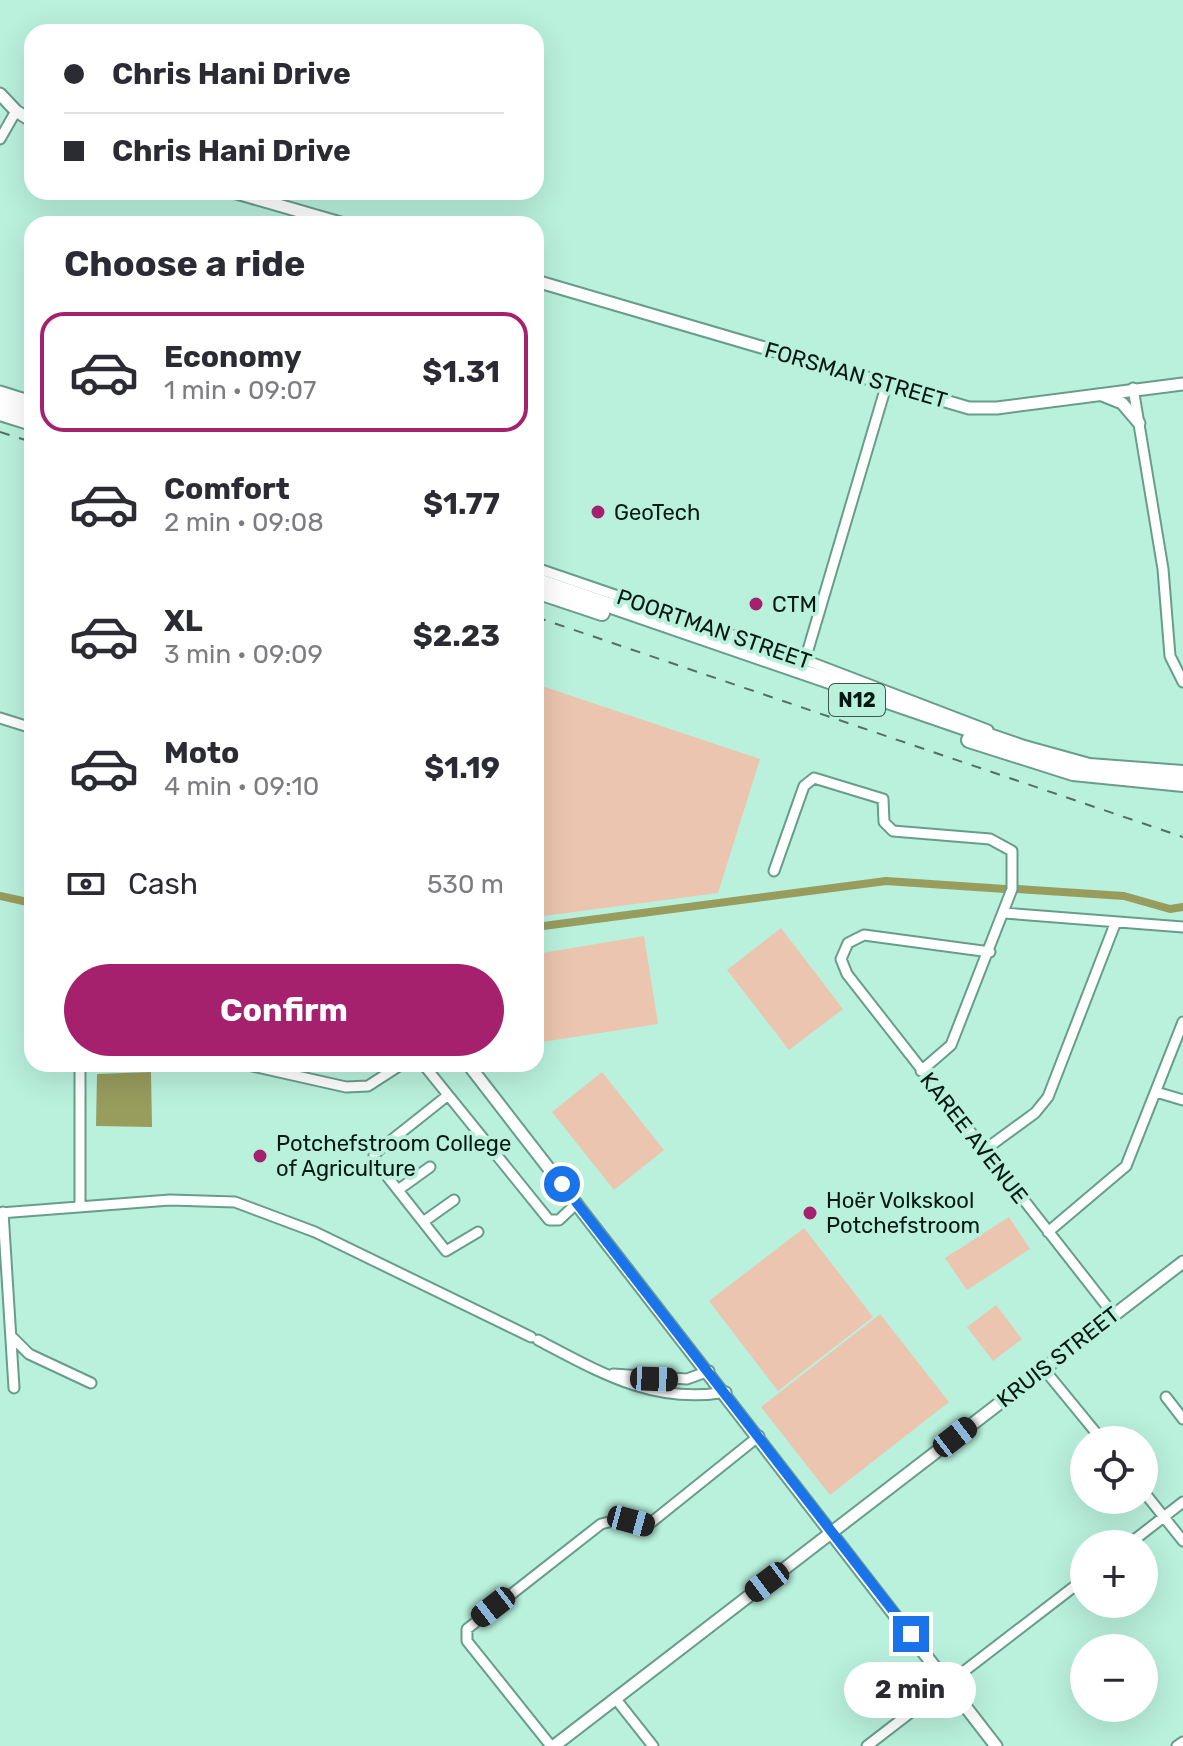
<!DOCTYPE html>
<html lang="en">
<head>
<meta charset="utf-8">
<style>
	:root { --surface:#fff; --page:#f7f7f7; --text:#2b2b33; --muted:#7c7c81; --line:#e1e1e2; --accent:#a6216d }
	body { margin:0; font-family:Rubik,sans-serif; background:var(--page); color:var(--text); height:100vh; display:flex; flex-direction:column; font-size:30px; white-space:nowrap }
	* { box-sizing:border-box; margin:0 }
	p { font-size:26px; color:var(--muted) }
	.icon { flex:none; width:44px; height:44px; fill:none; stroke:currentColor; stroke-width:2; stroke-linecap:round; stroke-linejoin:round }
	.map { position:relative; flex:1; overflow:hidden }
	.panel { position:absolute; left:24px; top:216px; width:520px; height:856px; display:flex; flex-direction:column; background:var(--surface); border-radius:24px; box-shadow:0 8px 32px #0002 }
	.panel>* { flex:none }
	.guide { position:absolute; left:24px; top:24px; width:520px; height:176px; border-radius:24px; box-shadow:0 8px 32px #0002; display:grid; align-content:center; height:176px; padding:0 40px; background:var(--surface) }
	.buttons { position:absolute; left:1070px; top:1426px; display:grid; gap:16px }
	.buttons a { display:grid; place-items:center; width:88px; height:88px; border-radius:50%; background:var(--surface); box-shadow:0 8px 32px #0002; font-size:40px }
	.end { position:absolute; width:36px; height:36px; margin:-18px; border:10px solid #1a73e8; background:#fff; box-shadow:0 0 0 4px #fff }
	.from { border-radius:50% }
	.bubble { position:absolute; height:56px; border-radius:28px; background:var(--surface); box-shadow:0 8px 32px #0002; font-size:26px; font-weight:700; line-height:56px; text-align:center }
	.car { position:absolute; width:24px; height:48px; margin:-24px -12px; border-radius:10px; box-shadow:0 0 6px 2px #0007; background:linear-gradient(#222 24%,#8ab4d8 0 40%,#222 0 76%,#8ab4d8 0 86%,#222 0) }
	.guide b { display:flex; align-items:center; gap:28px; height:76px; font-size:30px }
	.guide b+b { border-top:2px solid var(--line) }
	.guide i { width:20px; height:20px; background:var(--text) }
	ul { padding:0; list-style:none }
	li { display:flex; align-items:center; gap:24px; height:120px; margin:0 16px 12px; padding:0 24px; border:4px solid transparent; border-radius:24px }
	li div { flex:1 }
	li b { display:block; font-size:30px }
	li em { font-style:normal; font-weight:700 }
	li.selected { border-color:var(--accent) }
	li>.icon { width:72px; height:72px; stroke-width:1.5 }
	h2 { padding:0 40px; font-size:36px; line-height:96px }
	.pay { display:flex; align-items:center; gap:20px; height:88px; padding:0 40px; font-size:30px }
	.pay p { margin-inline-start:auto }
	.primary-button { display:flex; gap:16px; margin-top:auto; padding:16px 40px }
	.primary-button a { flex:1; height:92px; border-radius:48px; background:var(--accent); color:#fff; font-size:32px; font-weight:700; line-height:92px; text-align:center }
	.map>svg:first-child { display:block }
	.green { fill:#ebc5af }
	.water { fill:#989c5d }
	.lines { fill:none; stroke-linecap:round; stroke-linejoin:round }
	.canal { stroke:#989c5d; stroke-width:8 }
	.minor-casing { stroke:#689d8c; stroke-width:13 }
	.tertiary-casing { stroke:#689d8c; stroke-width:15 }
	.trunk-casing { stroke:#689d8c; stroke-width:18 }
	.minor { stroke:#fff; stroke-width:9 }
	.tertiary { stroke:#fff; stroke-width:11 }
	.trunk { stroke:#fff; stroke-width:14 }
	.rail { stroke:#4f7266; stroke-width:2; stroke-dasharray:10 10; stroke-linecap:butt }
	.route { stroke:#1a73e8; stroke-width:10 }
	.poi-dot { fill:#a6216d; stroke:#b9f1dd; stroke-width:3 }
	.labels { text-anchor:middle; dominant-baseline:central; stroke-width:8; stroke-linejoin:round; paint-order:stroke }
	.shield { fill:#b9f1dd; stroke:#3a5a50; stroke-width:2 }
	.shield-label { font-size:20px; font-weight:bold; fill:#041913 }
	.street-label { font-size:22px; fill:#041913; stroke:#b9f1dd }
	.poi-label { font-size:22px; fill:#041913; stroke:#b9f1dd; text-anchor:start }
</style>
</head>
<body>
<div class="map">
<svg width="1183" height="1746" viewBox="0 0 1183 1746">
	<rect width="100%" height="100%" fill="#b9f1dd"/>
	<path class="green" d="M536,684L760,759L718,893L536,917Z
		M781,928L843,1009L789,1050L727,970Z
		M644,936L658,1024L536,1043V954Z
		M602,1072L664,1150L614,1190L552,1112Z
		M1009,1217L1030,1249L967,1290L945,1258Z
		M804,1228L873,1317L778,1391L709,1301Z
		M996,1305L1022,1339L993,1361L967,1327Z
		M880,1314L949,1402L830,1495L761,1407Z"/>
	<path class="water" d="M151,1072L152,1127L96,1126L97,1074Z"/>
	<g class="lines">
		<path class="canal" d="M1017,889L1124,896L1170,909L1183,907
			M0,896L32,903
			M536,927L886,881L1005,889"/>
		<g class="minor-casing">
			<path id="minor" d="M0,139L16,111
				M1133,388L1163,569L1170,656L1183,682
				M0,391L32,401
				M536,568L805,660L988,730
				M805,660L887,383
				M0,718L32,728
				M774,871L804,786L814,778L883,799L884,822L893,831L990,839L1012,851V889L951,1045L921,1071
				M1004,913L1183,927
				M990,952L864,935L848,943L841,959L847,974L1113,1314
				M80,1064V1206
				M243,1064L346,1087L368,1086L402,1064
				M423,1064L549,1220H559L577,1203
				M1156,1092L1183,1100
				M447,1096L379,1150L374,1155L375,1161L446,1251L478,1232
				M983,1151L1035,1113L1048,1097L1115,924
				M398,1190L430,1167
				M3,1212L14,1388
				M0,1213L170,1200L235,1202L315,1232L531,1337
				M423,1222L454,1200
				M1048,1232L1126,1166L1183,1022
				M11,1336L29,1354L91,1383
				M538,1340C599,1372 654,1405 726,1392
				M1043,1368L1102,1440
				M613,1374L687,1379L709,1371
				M1166,1397L1183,1419
				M1144,1492L1183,1541
				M1129,1544L1183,1502
				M615,1698L653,1746
				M551,1746L467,1641V1629L601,1524L620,1519L648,1525L759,1436
				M867,1746L1084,1579
				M1177,1746L1183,1742"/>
		</g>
		<g class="tertiary-casing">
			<path id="tertiary" d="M0,94L16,111L32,121
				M233,192L344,224
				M536,281L969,408H997L1183,384
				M1102,395L1122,403L1139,423
				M468,1064L996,1746
				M554,1746L1183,1262"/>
		</g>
		<g class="trunk-casing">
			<path id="trunk" d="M0,400L32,410
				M0,413L32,423
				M536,580L1024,748L1089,766L1183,773
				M536,591L602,613
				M969,740L1073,773L1183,784"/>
		</g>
		<use href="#minor" class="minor"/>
		<use href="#tertiary" class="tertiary"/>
		<use href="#trunk" class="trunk"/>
		<path class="rail" d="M0,432L32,442
			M536,617L1183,837"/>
	</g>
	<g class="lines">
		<path class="route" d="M562,1184L911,1634"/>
	</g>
	<g class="poi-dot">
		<circle cx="598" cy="512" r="8"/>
		<circle cx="756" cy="604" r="8"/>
		<circle cx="260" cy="1156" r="8"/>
		<circle cx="810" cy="1213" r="8"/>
	</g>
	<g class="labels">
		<rect class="shield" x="829" y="684" width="56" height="32" rx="6"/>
		<g class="shield-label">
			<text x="857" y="700">N12</text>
		</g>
		<g class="street-label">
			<text transform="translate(856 375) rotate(16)">FORSMAN STREET</text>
			<text transform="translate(714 629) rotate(19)">POORTMAN STREET</text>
			<text transform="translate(974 1138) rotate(52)">KAREE AVENUE</text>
			<text transform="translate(1058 1357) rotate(-38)">KRUIS STREET</text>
		</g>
		<g class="poi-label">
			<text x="614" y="512">GeoTech</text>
			<text x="772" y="604">CTM</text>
			<text x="276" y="1143">Potchefstroom College<tspan x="276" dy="25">of Agriculture</tspan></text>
			<text x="826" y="1200">Hoër Volkskool<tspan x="826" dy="25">Potchefstroom</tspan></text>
		</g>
	</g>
</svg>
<div class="buttons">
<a><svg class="icon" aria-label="locate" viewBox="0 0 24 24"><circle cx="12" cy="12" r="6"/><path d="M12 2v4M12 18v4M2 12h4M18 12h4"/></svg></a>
<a>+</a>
<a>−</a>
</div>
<i class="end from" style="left:562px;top:1184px"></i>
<i class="end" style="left:911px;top:1634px"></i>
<div class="bubble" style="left:844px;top:1662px;width:132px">2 min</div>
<i class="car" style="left:654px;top:1379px;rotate:92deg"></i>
<i class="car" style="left:955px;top:1437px;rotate:52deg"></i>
<i class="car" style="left:631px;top:1521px;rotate:105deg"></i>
<i class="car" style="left:767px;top:1582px;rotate:233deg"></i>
<i class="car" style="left:493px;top:1607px;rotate:232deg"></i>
<div class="guide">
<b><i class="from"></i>Chris Hani Drive</b>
<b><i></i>Chris Hani Drive</b>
</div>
<section class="panel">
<h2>Choose a ride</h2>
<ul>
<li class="selected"><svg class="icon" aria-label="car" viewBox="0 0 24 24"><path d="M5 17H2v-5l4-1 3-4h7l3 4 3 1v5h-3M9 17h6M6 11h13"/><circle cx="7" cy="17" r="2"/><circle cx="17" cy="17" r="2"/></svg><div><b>Economy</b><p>1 min · 09:07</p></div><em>$1.31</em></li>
<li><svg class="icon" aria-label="car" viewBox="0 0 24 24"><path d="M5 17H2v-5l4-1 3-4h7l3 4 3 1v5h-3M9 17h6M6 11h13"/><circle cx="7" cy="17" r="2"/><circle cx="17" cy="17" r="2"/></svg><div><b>Comfort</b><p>2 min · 09:08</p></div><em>$1.77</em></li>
<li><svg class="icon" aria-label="car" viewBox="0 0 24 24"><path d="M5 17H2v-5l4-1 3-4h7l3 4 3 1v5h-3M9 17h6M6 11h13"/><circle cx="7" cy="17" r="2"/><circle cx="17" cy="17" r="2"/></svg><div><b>XL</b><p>3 min · 09:09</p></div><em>$2.23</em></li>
<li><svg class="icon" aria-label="car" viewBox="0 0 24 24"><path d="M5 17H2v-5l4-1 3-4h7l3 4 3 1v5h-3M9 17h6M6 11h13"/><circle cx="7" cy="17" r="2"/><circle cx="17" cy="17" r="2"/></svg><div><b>Moto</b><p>4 min · 09:10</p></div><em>$1.19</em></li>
</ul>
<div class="pay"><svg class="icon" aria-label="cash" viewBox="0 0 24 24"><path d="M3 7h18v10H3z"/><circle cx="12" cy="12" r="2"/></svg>Cash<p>530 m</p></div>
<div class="primary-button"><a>Confirm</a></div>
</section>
</div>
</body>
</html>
